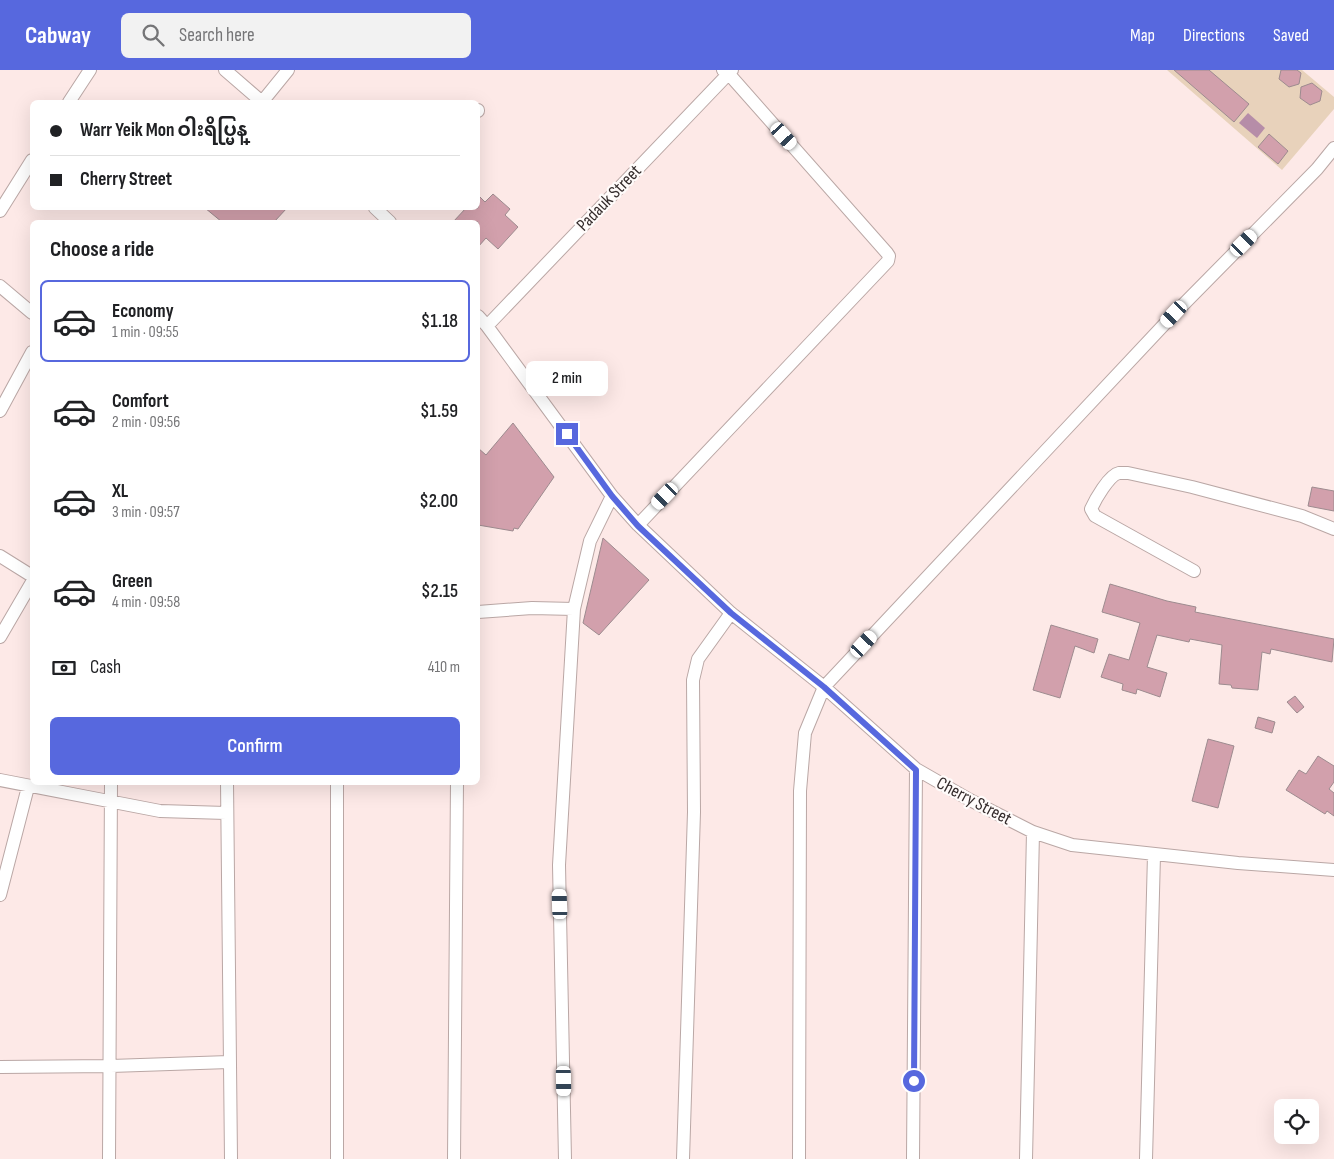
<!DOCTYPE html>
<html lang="en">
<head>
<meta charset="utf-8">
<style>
	:root { --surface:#fff; --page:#f2f2f2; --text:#202124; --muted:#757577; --line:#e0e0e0; --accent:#5768de }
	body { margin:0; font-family:"Sofia Sans Condensed","Noto Sans Myanmar",sans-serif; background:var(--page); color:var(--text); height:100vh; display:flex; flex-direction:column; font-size:19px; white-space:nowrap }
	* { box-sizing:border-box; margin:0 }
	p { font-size:16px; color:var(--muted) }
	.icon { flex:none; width:28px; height:28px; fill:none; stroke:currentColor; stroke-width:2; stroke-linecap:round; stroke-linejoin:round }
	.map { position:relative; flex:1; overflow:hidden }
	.drawer { position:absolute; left:30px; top:150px; width:450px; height:565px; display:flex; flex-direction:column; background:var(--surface); border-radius:8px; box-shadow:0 5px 20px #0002 }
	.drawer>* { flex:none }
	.hud { position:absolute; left:30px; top:30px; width:450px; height:110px; border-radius:8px; box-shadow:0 5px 20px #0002; display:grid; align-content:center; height:110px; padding:0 20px; background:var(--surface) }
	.tools { position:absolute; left:1274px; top:1029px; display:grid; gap:10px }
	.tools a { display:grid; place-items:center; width:45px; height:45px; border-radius:8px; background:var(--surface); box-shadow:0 5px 20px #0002; font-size:25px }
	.end { position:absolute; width:22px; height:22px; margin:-11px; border:6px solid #5768de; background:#fff; box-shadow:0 0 0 2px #fff }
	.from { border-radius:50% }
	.bubble { position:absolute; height:35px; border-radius:8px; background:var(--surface); box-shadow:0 5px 20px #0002; font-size:16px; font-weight:600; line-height:35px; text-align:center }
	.car { position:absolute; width:15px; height:30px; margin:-15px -8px; border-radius:6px; box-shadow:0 0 4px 1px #0007; background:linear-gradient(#fff 24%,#345 0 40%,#fff 0 76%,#345 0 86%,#fff 0) }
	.hud b { display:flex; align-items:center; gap:18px; height:48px; font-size:19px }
	.hud b+b { border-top:1px solid var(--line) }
	.hud i { width:12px; height:12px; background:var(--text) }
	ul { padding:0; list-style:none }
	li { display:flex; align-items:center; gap:15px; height:82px; margin:0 10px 8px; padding:0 10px; border:2px solid transparent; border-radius:8px }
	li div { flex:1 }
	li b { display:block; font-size:19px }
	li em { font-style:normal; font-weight:600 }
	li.active { border-color:var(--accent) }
	li>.icon { width:45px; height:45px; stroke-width:1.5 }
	h2 { padding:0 20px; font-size:22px; line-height:60px }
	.pay { display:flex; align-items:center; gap:12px; height:55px; padding:0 20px; font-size:19px }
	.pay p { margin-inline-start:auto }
	.cta { display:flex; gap:10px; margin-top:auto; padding:10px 20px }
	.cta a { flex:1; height:58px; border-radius:8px; background:var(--accent); color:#fff; font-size:20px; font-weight:600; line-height:58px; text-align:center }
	header { display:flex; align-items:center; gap:30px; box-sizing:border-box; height:70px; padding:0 25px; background:var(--accent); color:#fff }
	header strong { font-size:24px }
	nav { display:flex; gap:28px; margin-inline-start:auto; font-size:18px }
	.search { width:350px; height:45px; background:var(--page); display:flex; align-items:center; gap:12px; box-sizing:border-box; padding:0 18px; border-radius:8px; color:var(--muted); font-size:19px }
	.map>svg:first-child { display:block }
	.green { fill:#e8d2bb }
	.water { fill:#b68da8 }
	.building { fill:#d2a0ac; stroke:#9d8b8f }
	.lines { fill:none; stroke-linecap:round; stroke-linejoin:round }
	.minor-casing { stroke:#baa7a5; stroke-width:14 }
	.minor { stroke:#fff; stroke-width:12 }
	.route { stroke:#5768de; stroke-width:6 }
	.labels { text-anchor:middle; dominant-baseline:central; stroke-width:4.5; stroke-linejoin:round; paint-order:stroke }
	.street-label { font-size:18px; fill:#342c2c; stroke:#fffbfa }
</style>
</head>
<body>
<header>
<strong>Cabway</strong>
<div class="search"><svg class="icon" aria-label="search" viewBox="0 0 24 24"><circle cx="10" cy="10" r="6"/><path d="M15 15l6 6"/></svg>Search here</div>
<nav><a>Map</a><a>Directions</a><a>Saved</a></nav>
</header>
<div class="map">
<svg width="1334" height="1089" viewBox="0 0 1334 1089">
	<rect width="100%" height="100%" fill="#fde9e7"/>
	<path class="green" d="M1167,0H1302L1334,27V39L1282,100Z"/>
	<path class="water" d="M1248,43L1265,58L1257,68L1239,53Z"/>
	<path class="building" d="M1174,0H1209L1249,34L1234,52Z
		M1281,0H1297L1301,3L1299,14L1289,17L1279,9Z
		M1312,13L1322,21L1320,31L1310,35L1300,28L1301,17Z
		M1269,64L1288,81L1278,94L1258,77Z
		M493,124L510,139L505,145L518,157L498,179L486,168L478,177V152H453L466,138H478V125L485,132Z
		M205,138H287L274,152H222Z
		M513,353L554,407L518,459L514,458L513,461L478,455V378L486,385Z
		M1312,417L1334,421V441L1308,436Z
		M603,468L649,510L599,565L583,553Z
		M1110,514L1167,531L1196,537L1195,542L1334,569L1332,592L1271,579L1270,584L1262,582L1258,620L1232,618L1231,615L1219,614L1222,575L1190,569L1189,572L1157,565L1147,597L1167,603L1160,627L1137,619L1136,624L1122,620L1123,614L1101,607L1109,584L1129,590L1140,553L1102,542Z
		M1051,555L1098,569L1094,583L1075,576L1060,628L1033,620Z
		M1295,626L1304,637L1297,643L1287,632Z
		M1258,647L1275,652L1272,663L1255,658Z
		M1208,669L1234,676L1218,738L1192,731Z
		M1318,686L1334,696V712L1329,719L1334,723V746L1327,741L1325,744L1286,720L1299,700L1306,704Z"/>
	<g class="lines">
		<g class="minor-casing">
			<path id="minor" d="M225,0L262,32
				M69,32L90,0
				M262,32L288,0
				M478,41V40
				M375,138L390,152
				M0,141L32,90
				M0,216L32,243
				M478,246L487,256L612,426L638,455L731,543L824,617L916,699L970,730L1033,762L1072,775L1238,793L1334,800
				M487,256L732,0
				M0,341L32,282
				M638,455L888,191L889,186L887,183L728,3L723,0
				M0,486L32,506
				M1194,501L1095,446L1091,439C1095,430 1109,405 1119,403C1120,403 1128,403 1128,403L1192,417L1302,446L1334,459
				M478,542L532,538L574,539L590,471L612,426
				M0,567L32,512
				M0,710L160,741L226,743
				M227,712L231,1089
				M337,712V1089
				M0,825L28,717
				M0,997L111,996L229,992
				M109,1089L111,712
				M454,1089L457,712
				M565,1089L559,795L574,539
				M683,1089L694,742L693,610L698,589L731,543
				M799,1089L800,721L805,663L824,617L1174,244L1317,99L1334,78
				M913,1089L916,699
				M1026,1089L1033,762
				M1146,1089L1154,785"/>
		</g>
		<use href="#minor" class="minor"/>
	</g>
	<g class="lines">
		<path class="route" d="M567,364L612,426L638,456L731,543L824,617L916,700L914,1011"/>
	</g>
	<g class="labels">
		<g class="street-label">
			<text transform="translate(609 128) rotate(-46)">Padauk Street</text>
			<text transform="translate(974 731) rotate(28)">Cherry Street</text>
		</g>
	</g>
</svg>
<div class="tools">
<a><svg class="icon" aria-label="locate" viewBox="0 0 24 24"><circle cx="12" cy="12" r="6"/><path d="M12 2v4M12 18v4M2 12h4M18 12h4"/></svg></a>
</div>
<i class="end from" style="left:914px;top:1011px"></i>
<i class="end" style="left:567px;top:364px"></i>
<div class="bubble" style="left:526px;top:291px;width:82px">2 min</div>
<i class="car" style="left:784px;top:66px;rotate:138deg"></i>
<i class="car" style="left:1244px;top:173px;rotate:45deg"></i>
<i class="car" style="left:1174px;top:244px;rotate:223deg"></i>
<i class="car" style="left:665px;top:426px;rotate:224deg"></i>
<i class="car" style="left:864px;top:574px;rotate:43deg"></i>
<i class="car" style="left:560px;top:834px;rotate:358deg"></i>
<i class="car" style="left:564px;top:1011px;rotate:179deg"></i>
<div class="hud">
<b><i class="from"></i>Warr Yeik Mon ဝါးရိပ္မြန္</b>
<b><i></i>Cherry Street</b>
</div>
<section class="drawer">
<h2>Choose a ride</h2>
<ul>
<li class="active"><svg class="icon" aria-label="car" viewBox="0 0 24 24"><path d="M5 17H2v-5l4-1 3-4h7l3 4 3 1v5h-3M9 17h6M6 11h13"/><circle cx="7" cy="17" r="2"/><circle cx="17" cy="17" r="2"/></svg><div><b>Economy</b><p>1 min · 09:55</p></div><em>$1.18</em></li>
<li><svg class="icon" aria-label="car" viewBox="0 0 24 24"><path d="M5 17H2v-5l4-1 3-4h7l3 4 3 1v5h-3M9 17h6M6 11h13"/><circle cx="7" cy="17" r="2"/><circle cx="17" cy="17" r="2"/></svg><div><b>Comfort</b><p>2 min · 09:56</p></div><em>$1.59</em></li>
<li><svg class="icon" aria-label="car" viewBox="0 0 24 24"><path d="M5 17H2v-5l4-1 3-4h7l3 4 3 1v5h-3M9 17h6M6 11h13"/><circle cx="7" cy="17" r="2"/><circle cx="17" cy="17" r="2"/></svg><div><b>XL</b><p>3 min · 09:57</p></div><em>$2.00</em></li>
<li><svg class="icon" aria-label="car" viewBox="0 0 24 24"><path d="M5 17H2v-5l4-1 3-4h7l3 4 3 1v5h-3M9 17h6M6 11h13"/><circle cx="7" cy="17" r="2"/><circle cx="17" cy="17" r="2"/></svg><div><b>Green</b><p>4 min · 09:58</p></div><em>$2.15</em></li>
</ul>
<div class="pay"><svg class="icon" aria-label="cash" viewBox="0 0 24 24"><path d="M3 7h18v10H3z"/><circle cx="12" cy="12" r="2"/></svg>Cash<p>410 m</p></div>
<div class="cta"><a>Confirm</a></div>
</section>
</div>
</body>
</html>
